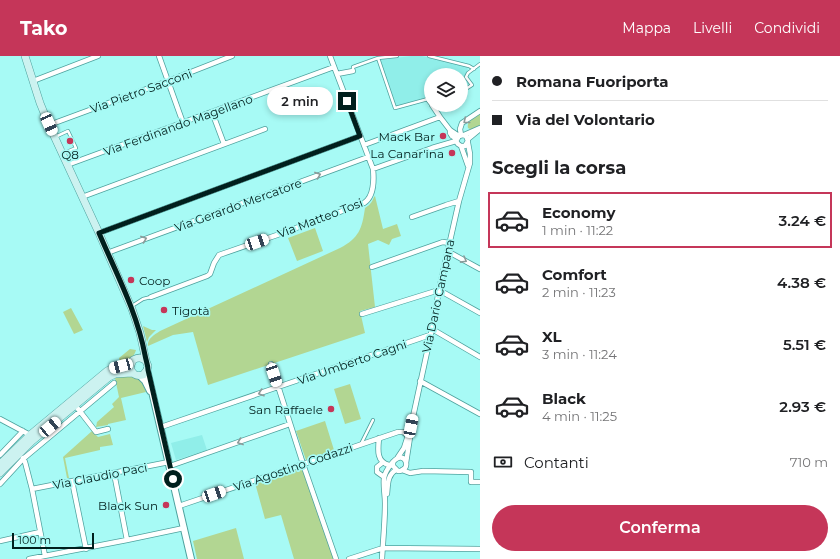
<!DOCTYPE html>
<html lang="it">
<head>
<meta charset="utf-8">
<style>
	:root { --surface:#fff; --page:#f2f2f2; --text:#202124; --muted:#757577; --line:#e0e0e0; --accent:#c53659 }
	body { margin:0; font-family:Montserrat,sans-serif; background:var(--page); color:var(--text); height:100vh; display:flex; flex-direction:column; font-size:15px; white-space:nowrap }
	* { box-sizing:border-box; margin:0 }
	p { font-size:13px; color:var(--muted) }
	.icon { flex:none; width:22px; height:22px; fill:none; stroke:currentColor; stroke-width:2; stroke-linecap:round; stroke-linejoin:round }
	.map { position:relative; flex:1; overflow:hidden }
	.sheet { display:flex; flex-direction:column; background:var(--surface); width:360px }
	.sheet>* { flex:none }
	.top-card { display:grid; align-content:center; height:88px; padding:0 12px; background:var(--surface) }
	.tools { position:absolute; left:424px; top:12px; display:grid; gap:8px }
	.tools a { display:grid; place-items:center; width:44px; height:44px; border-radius:50%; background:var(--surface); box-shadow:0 2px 6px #0003; font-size:20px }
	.scale { position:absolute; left:12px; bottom:10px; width:82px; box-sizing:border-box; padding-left:4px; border:2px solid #001f1d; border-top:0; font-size:11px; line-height:14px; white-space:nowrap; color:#001f1d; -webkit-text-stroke:3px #a7faf5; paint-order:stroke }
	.end { position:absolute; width:18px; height:18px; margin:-9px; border:5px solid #001f1d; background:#fff; box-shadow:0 0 0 2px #fff }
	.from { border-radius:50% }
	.bubble { position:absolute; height:28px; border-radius:14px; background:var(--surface); box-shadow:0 2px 6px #0003; font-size:13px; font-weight:600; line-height:28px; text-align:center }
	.car { position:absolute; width:12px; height:24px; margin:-12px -6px; border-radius:5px; box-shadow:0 0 3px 1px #0007; background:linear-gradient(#fff 24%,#345 0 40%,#fff 0 76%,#345 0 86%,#fff 0) }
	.top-card b { display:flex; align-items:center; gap:14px; height:38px; font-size:15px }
	.top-card b+b { border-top:1px solid var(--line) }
	.top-card i { width:10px; height:10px; background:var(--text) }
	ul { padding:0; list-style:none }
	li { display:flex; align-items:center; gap:12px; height:56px; margin:0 8px 6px; padding:0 4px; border:2px solid transparent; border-radius:0px }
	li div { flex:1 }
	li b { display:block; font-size:15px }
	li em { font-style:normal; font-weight:600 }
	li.current { border-color:var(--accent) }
	li>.icon { width:36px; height:36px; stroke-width:1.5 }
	h2 { padding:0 12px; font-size:18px; line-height:48px }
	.pay { display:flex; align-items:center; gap:10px; height:44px; padding:0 12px; font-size:15px }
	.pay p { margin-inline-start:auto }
	.primary-button { display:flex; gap:8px; margin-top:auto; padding:8px 12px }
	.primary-button a { flex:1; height:46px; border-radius:24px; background:var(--accent); color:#fff; font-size:16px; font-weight:600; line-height:46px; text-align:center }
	header { display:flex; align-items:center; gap:24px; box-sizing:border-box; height:56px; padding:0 20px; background:var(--accent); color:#fff }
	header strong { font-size:19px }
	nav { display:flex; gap:22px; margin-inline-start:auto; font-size:14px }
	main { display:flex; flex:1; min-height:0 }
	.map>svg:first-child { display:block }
	.built { fill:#90eee9 }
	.green { fill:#b2d692 }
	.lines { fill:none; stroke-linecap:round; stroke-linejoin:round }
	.service-casing { stroke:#4ea29e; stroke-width:4 }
	.minor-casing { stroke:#4ea29e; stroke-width:6 }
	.tertiary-casing { stroke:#4ea29e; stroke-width:8 }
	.secondary-casing { stroke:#4ea29e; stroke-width:8 }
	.service { stroke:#fff; stroke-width:2.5 }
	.minor { stroke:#fff; stroke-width:4.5 }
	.tertiary { stroke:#fff; stroke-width:6 }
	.secondary { stroke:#ccf2f0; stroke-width:7 }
	.oneway { stroke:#8c9a99 }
	.route { stroke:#001f1d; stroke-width:5 }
	.poi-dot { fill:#c53659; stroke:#a7faf5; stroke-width:1.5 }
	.labels { text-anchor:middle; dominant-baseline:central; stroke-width:3.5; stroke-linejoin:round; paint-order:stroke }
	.street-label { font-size:12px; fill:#001f1d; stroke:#a7faf5 }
	.poi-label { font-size:12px; fill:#001f1d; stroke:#a7faf5; text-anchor:end }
</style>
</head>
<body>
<header>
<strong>Tako</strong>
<nav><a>Mappa</a><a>Livelli</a><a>Condividi</a></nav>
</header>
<main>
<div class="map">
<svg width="480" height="503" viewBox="0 0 480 503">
	<rect width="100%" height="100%" fill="#a7faf5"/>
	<path class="built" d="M411,0H422L467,11L468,14L464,21L469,28L461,34V19H431V40L396,51L379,4Z
		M202,379L207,394L176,404L171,387Z"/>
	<path class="green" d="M480,58V69C476,71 472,75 468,72C466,65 475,62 480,58Z
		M375,140L383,173L397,168L401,180L392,183L389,189L378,184L368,188L375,251L360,255L365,277L208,329L193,276L173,279L148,290C147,283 154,279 160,275L340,192C359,182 362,173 365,152C370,149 372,146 374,141Z
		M315,172L323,195L297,205L288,182Z
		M71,252L83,274L74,278L63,256Z
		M143,270L152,274H156L149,281L147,286Z
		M130,293L136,294C134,302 128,304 120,306L119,302Z
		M125,320C138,321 142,324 146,336L121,342L126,364L108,368V369L96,371L97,366L114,351L112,348L119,341L115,322Z
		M350,328L361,363L345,368L334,333Z
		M325,365L334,394L306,404L296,375Z
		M92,375L98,381L110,378L113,389L100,391V394L65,402L69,422H67L63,401Z
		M302,411L334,503H294L281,459L265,463L255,427Z
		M236,472L244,503H197L193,485Z"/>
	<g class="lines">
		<g class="service-casing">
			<path id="service" d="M429,0L469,10L474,13
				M378,2L395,52L428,43
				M353,15V11L378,2L397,0
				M461,36L472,29L466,21L468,17L480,8
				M436,53L442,49
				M55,81L68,75L76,92L62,98
				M132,250L143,243L151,241
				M361,388L373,364"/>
		</g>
		<g class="minor-casing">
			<path id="minor" d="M159,0L183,67
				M337,18L353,15
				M33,25L98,0
				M428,43L431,47
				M432,49L440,61L450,74L459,80
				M212,56L224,88
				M49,69L168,25L232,0
				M450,74V77L452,80L457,83
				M461,79L460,73L462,67L480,55
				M464,79L480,72
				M468,83L479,74
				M364,89L440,61
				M461,90H465L468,85L466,80L463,79L459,80L456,85L458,88L461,90L468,110
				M67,109L334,11
				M373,113L432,92L456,85
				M82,141L265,73
				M412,161L446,149L459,145
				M99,177L360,80
				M447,195L480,213
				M107,197L368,101
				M372,211L440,187L443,186L449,187
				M151,241L207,220L210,218L214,207L219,199L277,179L364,147C374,141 374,123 373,113L330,0
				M362,258L439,234L480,257
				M432,273L480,301
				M271,308L304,411L336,503
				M420,325L480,358
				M75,349L96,376L108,373
				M0,363L30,379
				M161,371L430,279
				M379,382C378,393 376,406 389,409
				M0,399L23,375
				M398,401L404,392L411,370L432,273L439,234L459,145L470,107V98L468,87
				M23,402L25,406L32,433L45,500
				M382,407L377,411V416L384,421
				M406,407L411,375
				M170,410L290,368
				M402,414L410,417L423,415L471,416V426H480
				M114,417L127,484
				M72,425L86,493
				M0,428L23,403L114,327
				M32,433L169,406
				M387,438C388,429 387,419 396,414
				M179,450L398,376H403L407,379
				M0,485L40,476
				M29,503L127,484L184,472
				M349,503L383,492L480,493
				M382,503C383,484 385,466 385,447C385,438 383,430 384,422C385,415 389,411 393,406C405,392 413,415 398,415L393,410V406"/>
		</g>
		<g class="tertiary-casing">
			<path id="tertiary" d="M147,314L191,503
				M140,320L145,325L150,335"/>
		</g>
		<g class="secondary-casing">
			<path id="secondary" d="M25,0L40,47L49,69L99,177L132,253L140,277L146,305L148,310L147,314L143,319C136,321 132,318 130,311L133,304C138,301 142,301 146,305
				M0,408L30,379L107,315L113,312L131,309
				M0,417L32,385L109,321L115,318L132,317"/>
		</g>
		<use href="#service" class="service"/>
		<use href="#minor" class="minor"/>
		<use href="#tertiary" class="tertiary"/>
		<use href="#secondary" class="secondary"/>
	</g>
	<defs><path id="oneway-chevron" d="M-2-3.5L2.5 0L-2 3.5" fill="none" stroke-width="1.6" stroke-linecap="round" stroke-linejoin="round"/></defs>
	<g class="oneway">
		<use href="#oneway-chevron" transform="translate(466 65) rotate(141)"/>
		<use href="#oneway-chevron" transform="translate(318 119) rotate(-20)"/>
		<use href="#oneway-chevron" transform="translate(144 183) rotate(-20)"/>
		<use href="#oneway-chevron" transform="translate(464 204) rotate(29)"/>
		<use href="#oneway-chevron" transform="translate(261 337) rotate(161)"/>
		<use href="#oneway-chevron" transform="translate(240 386) rotate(160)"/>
	</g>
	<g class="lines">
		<path class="route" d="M173,423L148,314C148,309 146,305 145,299C137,256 116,217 99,177L360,80L347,45"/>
	</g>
	<g class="poi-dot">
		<circle cx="443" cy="80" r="4"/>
		<circle cx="70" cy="85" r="4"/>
		<circle cx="452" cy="97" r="4"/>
		<circle cx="131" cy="224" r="4"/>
		<circle cx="164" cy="254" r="4"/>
		<circle cx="331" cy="353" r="4"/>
		<circle cx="166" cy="449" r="4"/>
	</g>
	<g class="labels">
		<g class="street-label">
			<text transform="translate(141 35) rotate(-20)">Via Pietro Sacconi</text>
			<text transform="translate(178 69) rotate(-20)">Via Ferdinando Magellano</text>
			<text transform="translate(238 149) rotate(-20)">Via Gerardo Mercatore</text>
			<text transform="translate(320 162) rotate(-21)">Via Matteo Tosi</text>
			<text transform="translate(438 240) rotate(-78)">Via Dario Campana</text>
			<text transform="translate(352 306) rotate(-19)">Via Umberto Cagni</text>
			<text transform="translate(293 411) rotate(-19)">Via Agostino Codazzi</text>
			<text transform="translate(100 420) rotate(-11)">Via Claudio Paci</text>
		</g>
		<g class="poi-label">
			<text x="435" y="80">Mack Bar</text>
			<text x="444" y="97">La Canar'ina</text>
			<text x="70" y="98" text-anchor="middle">Q8</text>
			<text x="139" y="224" text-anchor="start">Coop</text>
			<text x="172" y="254" text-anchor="start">Tigotà</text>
			<text x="323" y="353">San Raffaele</text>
			<text x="158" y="449">Black Sun</text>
		</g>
	</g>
</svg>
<div class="tools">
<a><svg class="icon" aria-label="layers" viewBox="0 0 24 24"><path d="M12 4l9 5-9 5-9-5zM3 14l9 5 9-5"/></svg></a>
</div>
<div class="scale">100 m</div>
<i class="end from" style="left:173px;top:423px"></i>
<i class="end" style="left:347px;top:45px"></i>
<div class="bubble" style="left:267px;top:31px;width:66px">2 min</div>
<i class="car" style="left:49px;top:68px;rotate:156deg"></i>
<i class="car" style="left:257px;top:186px;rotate:71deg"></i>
<i class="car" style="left:121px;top:310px;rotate:255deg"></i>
<i class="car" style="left:274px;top:319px;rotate:162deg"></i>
<i class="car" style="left:411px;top:370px;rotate:11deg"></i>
<i class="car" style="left:50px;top:371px;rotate:50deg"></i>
<i class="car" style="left:214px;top:438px;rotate:71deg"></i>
</div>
<section class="sheet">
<div class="top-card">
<b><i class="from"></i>Romana Fuoriporta</b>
<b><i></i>Via del Volontario</b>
</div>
<h2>Scegli la corsa</h2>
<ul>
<li class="current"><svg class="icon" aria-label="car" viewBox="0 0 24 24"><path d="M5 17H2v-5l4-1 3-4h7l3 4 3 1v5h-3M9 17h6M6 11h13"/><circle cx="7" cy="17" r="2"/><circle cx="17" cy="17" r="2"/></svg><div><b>Economy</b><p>1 min · 11:22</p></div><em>3.24 €</em></li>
<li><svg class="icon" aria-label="car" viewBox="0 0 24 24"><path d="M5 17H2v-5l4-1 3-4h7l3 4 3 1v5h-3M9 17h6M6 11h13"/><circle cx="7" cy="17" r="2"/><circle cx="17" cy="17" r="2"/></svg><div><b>Comfort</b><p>2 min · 11:23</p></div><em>4.38 €</em></li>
<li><svg class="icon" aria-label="car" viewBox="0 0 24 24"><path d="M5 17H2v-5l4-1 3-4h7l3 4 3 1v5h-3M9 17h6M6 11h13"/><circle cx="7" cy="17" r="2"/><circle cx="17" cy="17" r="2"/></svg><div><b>XL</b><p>3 min · 11:24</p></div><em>5.51 €</em></li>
<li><svg class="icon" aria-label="car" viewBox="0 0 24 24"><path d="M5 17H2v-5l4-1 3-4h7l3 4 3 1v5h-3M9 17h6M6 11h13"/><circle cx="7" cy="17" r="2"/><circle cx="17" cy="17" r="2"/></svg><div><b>Black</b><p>4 min · 11:25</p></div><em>2.93 €</em></li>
</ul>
<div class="pay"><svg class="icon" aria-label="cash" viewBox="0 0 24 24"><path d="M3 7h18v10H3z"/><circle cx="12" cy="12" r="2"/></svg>Contanti<p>710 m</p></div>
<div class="primary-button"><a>Conferma</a></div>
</section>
</main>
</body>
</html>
